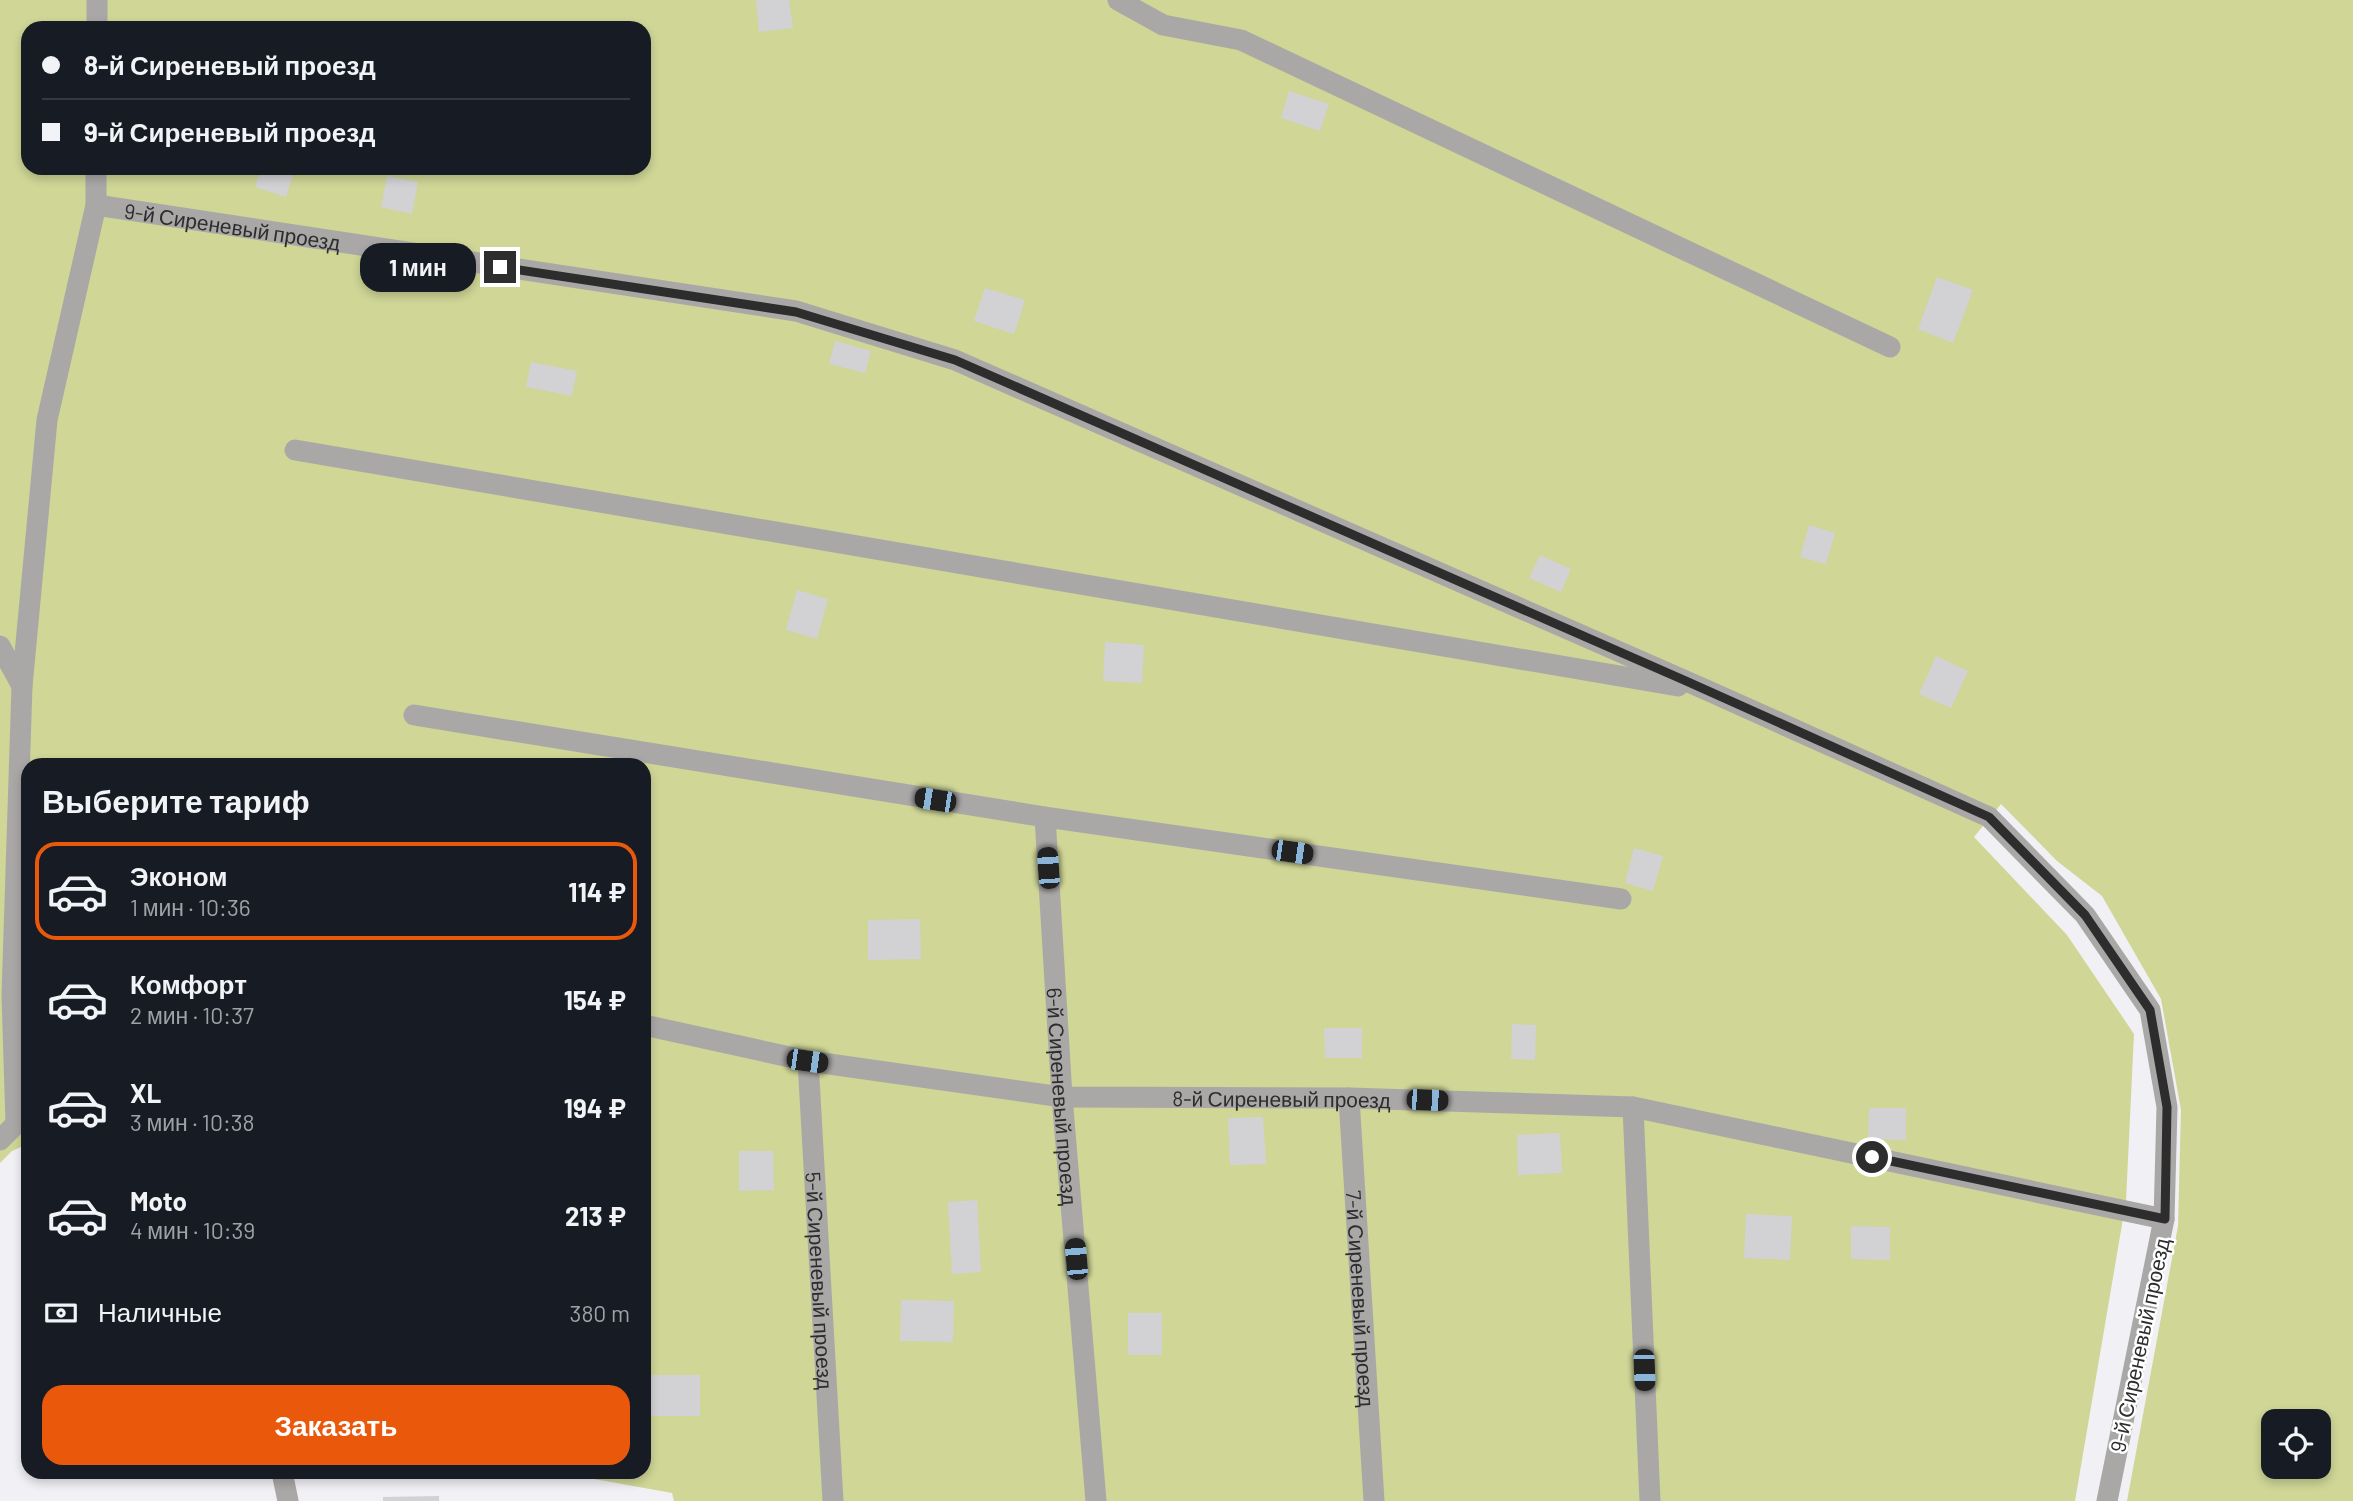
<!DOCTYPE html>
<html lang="ru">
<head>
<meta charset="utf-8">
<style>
	:root { --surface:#171b24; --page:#242831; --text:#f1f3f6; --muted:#9ea1a6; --line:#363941; --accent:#ea580c }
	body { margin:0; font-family:Barlow,sans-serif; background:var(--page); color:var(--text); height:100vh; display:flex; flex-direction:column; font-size:26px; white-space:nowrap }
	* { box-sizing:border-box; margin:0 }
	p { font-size:23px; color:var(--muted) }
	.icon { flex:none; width:38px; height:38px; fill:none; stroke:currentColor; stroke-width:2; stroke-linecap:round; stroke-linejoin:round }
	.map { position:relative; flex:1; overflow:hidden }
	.sheet { position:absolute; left:21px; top:758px; width:630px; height:721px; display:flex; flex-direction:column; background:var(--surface); border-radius:21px; box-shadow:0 4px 10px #0003 }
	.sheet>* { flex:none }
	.top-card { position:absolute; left:21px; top:21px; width:630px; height:154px; border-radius:21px; box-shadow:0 4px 10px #0003; display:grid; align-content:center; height:154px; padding:0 21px; background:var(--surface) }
	.buttons { position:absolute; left:2261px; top:1409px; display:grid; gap:14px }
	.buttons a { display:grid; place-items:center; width:70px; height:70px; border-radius:14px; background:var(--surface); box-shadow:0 4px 10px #0003; font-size:35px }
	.end { position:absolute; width:32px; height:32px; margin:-16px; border:9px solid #2d2d2e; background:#fff; box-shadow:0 0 0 4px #fff }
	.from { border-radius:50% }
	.bubble { position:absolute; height:49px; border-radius:21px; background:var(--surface); box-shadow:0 4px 10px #0003; font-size:23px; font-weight:700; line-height:49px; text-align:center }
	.car { position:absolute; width:21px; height:42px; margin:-21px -10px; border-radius:9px; box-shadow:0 0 5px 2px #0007; background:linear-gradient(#222 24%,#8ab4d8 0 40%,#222 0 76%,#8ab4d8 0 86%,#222 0) }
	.top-card b { display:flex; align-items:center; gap:24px; height:66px; font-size:26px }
	.top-card b+b { border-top:2px solid var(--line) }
	.top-card i { width:18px; height:18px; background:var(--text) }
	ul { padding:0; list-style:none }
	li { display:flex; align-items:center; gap:21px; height:98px; margin:0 14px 10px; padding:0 7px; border:4px solid transparent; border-radius:21px }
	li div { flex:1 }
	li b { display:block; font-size:26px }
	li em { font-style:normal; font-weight:700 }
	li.active { border-color:var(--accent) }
	li>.icon { width:63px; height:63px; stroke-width:1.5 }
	h2 { padding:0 21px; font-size:32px; line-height:84px }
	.pay { display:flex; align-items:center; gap:18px; height:77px; padding:0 21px; font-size:26px }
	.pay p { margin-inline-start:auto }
	.primary-button { display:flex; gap:14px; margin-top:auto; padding:14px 21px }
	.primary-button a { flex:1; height:80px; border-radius:21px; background:var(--accent); color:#fff; font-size:28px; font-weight:700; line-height:80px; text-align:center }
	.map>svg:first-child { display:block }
	.green { fill:#cfd696; fill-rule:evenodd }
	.building { fill:#d2d2d5 }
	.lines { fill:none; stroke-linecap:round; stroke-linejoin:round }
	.minor { stroke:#a9a8a6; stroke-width:21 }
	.route { stroke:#2d2d2e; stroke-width:9 }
	.labels { text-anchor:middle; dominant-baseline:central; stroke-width:5; stroke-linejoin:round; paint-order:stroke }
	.street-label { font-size:21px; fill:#2d2d2e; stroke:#fff }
</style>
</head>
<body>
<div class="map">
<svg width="2353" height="1501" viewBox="0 0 2353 1501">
	<rect width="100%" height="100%" fill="#f1f1f5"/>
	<path class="green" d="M0,0H2353V1501H2127L2178,1226L2181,1110L2161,999L2102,896L2057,861L2001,804L1974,837L2067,935L2134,1034L2126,1201L2075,1501H674L672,1493L555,1472H644V765H28V1144L12,1151L0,1163ZM28,28H644V168H28ZM2273,1421H2319V1466H2273Z"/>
	<path class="building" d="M756,0H789L793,28L759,32Z
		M1289,91L1329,104L1320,131L1281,118Z
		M261,168H295L286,197L255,187Z
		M387,176L418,182L412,214L381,207Z
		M1937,277L1973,290L1953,343L1918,329Z
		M985,288L1025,300L1014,334L974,321Z
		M835,341L871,351L865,373L829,364Z
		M531,362L577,371L572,396L526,387Z
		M1809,525L1835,533L1826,564L1800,557Z
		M1540,555L1571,569L1561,592L1529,578Z
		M797,590L828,599L817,639L786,630Z
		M1105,642L1144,645L1142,683L1103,681Z
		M1936,656L1968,671L1951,708L1919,694Z
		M1634,848L1663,856L1653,891L1625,883Z
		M920,919L921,959L868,960V920Z
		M1512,1024L1536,1025L1535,1060L1511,1059Z
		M1324,1028H1362V1058H1325Z
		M1869,1108H1906V1140L1868,1139Z
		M1263,1117L1266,1164L1230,1165L1228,1118Z
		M1560,1133L1562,1173L1518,1175L1517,1135Z
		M739,1151H773L774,1190L739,1191Z
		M977,1200L981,1272L952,1274L948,1202Z
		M1746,1214L1792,1216L1790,1260L1744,1258Z
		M1851,1226L1890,1227V1260L1851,1259Z
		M901,1300L954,1301L953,1342L900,1341Z
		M1128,1313H1162V1355H1128Z
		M644,1375H700V1416H644Z
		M439,1496V1501H383V1497Z"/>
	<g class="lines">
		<g class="minor">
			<path d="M1118,0L1163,25L1241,40L1890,347"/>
			<path d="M97,28V0"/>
			<path id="s1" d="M96,205L796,311L955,360L1711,692L1989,817L2085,915L2150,1010L2167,1107L2164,1219L2107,1501"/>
			<path d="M295,450L1678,686"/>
			<path d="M0,646L22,686"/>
			<path d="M414,715L1045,817L1621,899"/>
			<path id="s2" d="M1045,817L1062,1097L1096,1501"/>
			<path id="s3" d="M644,1025L808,1061L1062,1097L1349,1098L1633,1107L2164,1219"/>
			<path id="s4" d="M808,1061L833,1501"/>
			<path id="s5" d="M1349,1098L1374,1501"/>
			<path d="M1633,1107L1650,1501"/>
			<path d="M16,1124L12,995L22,686L47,420L96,205V168"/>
			<path d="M0,1140L16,1124L28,1117"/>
			<path d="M282,1472L288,1501"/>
		</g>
	</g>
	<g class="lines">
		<path class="route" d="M500,267L796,312L955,360L1686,681L1989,817L2085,915L2150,1010L2167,1107L2165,1219L1872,1157"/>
	</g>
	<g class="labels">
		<g class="street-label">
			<text stroke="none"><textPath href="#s1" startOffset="138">9-й Сиреневый проезд</textPath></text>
			<text stroke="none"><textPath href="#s2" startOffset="280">6-й Сиреневый проезд</textPath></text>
			<text stroke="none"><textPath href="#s3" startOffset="644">8-й Сиреневый проезд</textPath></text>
			<text stroke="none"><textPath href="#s4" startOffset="220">5-й Сиреневый проезд</textPath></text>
			<text stroke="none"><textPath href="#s5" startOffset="201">7-й Сиреневый проезд</textPath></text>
			<text transform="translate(2139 1345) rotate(-78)">9-й Сиреневый проезд</text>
		</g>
	</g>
</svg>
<div class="buttons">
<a><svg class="icon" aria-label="locate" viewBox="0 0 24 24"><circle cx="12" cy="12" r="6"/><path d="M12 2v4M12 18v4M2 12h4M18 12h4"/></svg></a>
</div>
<i class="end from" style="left:1872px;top:1157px"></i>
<i class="end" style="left:500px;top:267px"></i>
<div class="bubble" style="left:360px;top:243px;width:116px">1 мин</div>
<i class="car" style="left:935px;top:800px;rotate:279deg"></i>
<i class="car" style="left:1292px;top:852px;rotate:98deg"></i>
<i class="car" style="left:1048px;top:868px;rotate:356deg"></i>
<i class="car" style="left:807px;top:1061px;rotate:98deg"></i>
<i class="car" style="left:1427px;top:1100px;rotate:92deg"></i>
<i class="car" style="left:1076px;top:1259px;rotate:355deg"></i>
<i class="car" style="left:1644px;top:1370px;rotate:178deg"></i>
<div class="top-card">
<b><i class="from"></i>8-й Сиреневый проезд</b>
<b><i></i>9-й Сиреневый проезд</b>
</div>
<section class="sheet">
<h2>Выберите тариф</h2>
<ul>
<li class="active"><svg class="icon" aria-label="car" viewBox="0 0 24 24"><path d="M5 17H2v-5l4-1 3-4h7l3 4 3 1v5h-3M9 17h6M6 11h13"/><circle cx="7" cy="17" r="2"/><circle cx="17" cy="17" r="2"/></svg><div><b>Эконом</b><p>1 мин · 10:36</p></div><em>114 ₽</em></li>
<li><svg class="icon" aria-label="car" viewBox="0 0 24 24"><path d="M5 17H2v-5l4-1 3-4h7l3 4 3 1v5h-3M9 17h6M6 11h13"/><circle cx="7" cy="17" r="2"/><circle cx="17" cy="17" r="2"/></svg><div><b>Комфорт</b><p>2 мин · 10:37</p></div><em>154 ₽</em></li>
<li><svg class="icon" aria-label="car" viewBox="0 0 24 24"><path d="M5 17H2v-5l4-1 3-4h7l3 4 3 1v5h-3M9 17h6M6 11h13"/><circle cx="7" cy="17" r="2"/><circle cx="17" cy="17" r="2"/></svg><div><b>XL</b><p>3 мин · 10:38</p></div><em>194 ₽</em></li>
<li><svg class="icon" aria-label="car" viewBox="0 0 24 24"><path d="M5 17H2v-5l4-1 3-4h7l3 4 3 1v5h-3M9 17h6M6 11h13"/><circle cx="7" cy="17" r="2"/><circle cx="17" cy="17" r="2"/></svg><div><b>Moto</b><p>4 мин · 10:39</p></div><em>213 ₽</em></li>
</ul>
<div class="pay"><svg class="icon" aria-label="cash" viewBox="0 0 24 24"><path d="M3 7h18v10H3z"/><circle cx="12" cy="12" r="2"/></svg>Наличные<p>380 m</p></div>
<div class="primary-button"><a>Заказать</a></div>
</section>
</div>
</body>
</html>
